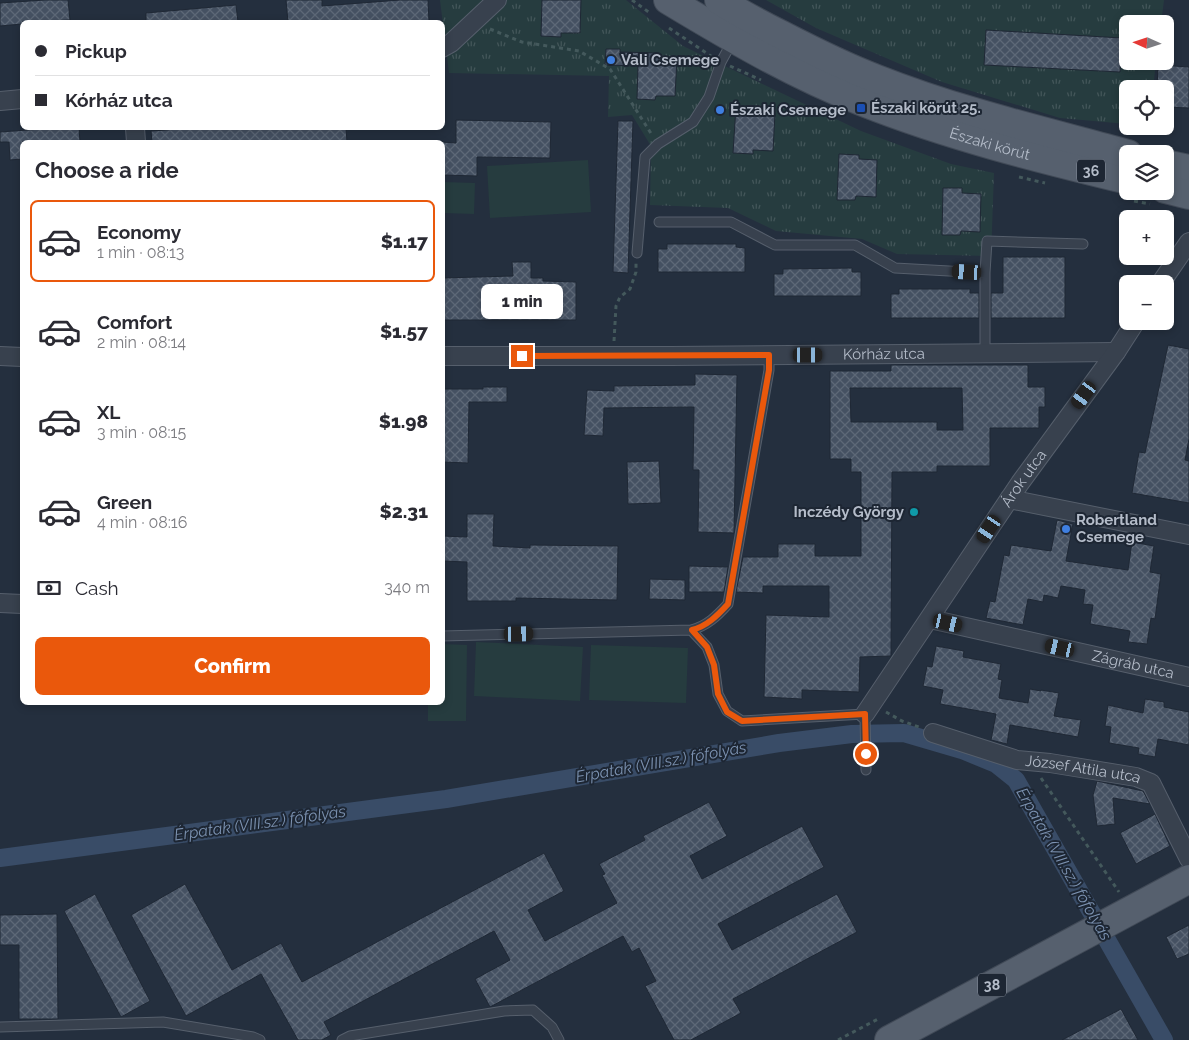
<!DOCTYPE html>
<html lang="en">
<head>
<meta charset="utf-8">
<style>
	:root { --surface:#fff; --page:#f2f2f3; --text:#2b2b33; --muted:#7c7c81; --line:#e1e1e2; --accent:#ea580c }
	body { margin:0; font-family:Raleway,sans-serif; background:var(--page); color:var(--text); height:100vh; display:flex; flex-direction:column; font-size:19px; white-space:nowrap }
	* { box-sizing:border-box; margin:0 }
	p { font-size:16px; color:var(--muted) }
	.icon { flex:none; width:28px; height:28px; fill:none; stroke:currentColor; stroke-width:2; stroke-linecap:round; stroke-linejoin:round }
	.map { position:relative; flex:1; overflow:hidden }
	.details { position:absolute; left:20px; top:140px; width:425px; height:565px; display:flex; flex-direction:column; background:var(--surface); border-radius:8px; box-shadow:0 2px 8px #0003 }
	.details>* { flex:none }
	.guide { position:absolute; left:20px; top:20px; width:425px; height:110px; border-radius:8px; box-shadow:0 2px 8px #0003; display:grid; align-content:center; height:110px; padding:0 15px; background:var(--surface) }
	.needle { width:32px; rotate:273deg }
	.tools { position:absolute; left:1119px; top:15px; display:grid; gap:10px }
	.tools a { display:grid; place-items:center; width:55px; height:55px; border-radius:8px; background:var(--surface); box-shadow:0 2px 8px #0003; font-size:25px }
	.end { position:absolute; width:22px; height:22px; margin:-11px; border:6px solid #ea580c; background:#fff; box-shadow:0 0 0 2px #fff }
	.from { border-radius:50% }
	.bubble { position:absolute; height:35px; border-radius:8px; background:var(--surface); box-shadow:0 2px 8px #0003; font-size:16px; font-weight:800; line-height:35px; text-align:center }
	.car { position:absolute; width:15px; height:30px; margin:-15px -8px; border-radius:6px; box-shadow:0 0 4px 1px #0007; background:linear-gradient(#222 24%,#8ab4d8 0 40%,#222 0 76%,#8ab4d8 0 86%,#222 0) }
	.guide b { display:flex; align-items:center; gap:18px; height:48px; font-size:19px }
	.guide b+b { border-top:1px solid var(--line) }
	.guide i { width:12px; height:12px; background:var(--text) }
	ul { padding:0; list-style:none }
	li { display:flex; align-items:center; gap:15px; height:82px; margin:0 10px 8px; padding:0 5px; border:2px solid transparent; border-radius:8px }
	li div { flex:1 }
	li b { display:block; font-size:19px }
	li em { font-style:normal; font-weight:800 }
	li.selected { border-color:var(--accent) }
	li>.icon { width:45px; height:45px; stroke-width:1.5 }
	h2 { padding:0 15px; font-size:22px; line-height:60px }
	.pay { display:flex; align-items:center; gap:12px; height:55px; padding:0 15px; font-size:19px }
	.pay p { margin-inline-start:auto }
	.action { display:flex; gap:10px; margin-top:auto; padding:10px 15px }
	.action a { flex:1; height:58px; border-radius:8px; background:var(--accent); color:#fff; font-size:20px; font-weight:800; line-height:58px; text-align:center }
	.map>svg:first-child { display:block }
	.park { fill:url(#park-tufts) }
	.pitch { fill:#263c3f }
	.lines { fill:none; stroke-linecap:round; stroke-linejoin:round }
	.canal { stroke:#394c67; stroke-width:18 }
	.building { fill:url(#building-cross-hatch); stroke:#1f2835; fill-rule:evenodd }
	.lane-casing { stroke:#565f6c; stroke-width:11 }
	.street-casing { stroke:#565f6c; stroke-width:20 }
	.primary-casing { stroke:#414a57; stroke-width:30 }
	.path { stroke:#44595c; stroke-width:3; stroke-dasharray:4 4; stroke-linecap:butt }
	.lane { stroke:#38414e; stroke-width:9 }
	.street { stroke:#38414e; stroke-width:18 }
	.primary { stroke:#56606e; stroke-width:28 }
	.route { stroke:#ea580c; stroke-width:6 }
	.shop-dot { fill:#3f7fe0; stroke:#1d2633; stroke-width:2 }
	.transit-dot { fill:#1a4fb4; stroke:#1d2633; stroke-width:2 }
	.culture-dot { fill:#0f9aa8; stroke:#1d2633; stroke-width:2 }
	.labels { text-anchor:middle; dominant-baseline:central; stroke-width:4; stroke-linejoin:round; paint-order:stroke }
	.shield { fill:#1d2633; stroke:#878f9c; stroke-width:1 }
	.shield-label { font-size:14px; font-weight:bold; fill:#b4bcc9 }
	.poi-label { font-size:15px; font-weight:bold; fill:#b4bcc9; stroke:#1d2633; text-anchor:start }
	.street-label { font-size:15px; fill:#b4bcc9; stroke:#1d2633 }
	.water-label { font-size:16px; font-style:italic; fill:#7c92b1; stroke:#1d2633 }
</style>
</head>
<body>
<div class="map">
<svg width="1189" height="1040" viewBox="0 0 1189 1040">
	<defs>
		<pattern id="park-tufts" width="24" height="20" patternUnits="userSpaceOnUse" patternTransform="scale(1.25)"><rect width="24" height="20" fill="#263c3f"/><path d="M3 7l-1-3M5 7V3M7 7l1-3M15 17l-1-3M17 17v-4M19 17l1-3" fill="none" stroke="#435659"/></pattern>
		<pattern id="building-cross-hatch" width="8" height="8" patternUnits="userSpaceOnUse" patternTransform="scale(1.25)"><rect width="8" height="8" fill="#455162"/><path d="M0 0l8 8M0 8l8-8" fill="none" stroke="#5d6877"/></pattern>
	</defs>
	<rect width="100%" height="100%" fill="#242f3e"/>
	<path class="park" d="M440,0H626L683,46L861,131L951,164L994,173L991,256L897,254L862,239L776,231L728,208L650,205L651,146L632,115L608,117L609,76L449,73Z
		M766,0H1164L1161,24H1128V61H1156L1153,89H1128L1127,124L1060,118L942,82L816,28Z"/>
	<path class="pitch" d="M588,160L591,212L490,218L487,166Z
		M443,182L475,183L474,214L443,213Z
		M476,642L583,647L580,701L474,696Z
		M443,644L467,645L466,721H428V703L442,702Z
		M591,645L688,648L686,703L589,700Z"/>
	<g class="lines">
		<path class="canal" d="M0,858L446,799L779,743L852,734L904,733L962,750L996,764L1016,780L1164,1040"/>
	</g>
	<path class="building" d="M45,0H68L70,20L22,22V24L0,26V3Z
		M286,0H322V6L400,0H428L429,22H288Z
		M542,0H581L580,33H561V37L541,36Z
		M236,5L238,22H146V13Z
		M986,30L1122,38L1120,72L984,65Z
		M606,49H620V52L657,53V57L677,58L675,96H656L655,100L637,99L638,66L605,65Z
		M1158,65L1189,67V108L1165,107V89H1157Z
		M736,106L756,107L755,112L775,113L773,151L753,150V154L733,153Z
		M456,120L551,122L550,158L477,157V176L442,175V142L456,143Z
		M618,121H633L628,273L613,272Z
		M55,128H79L80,142H22V159L10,160L9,142H0V132Z
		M195,128H346L347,142H152L151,131Z
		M839,154L859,155V159L877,160L876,197L856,196L855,200H837Z
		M943,188H962V193L981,194L980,232L961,231L960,235H942Z
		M667,244H736V247L745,248V272H658V249H667Z
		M1003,257H1065V318H991V293H1003Z
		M512,262H531V278H543V281L576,282V320H442V278L513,276Z
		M852,268V272H861V296H774V274H783V269Z
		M899,289H970V293H979V318H891V294H899Z
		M1168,345L1189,349V439L1185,460L1189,461V503L1132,493L1139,452L1145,453Z
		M891,365H1028V387H1045V407H1039V428H990V466H937V472H892L891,656L860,657L859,692L802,690V699L764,697L766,615L829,617V586H763V593L736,592L743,557H778V544H815V556H861V472H851V459H830V371H891ZM850,388H962L963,430H937V422H851Z
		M695,374L737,375L734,533L698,532L699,470H693L694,407L604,408L603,436L584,435L587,390L614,391V386L695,385Z
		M483,387H507V402H469L468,463L442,462V389H483Z
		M659,461L661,503L628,504L627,462Z
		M467,514H494L493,546L530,548V545L618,546L617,600L516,598V601H467V562L442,561V536L467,537Z
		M1057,520L1073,524L1066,561L1128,570L1132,542L1154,546L1150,572L1161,574L1155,619L1151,618L1147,644L1128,642L1130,631L1090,624L1093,605L1083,604L1085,590L1061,586L1058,598L1044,595L1043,602L1028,599L1023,625L986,618L990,601L995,602L1004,555L1009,556L1011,545L1051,551Z
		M689,566L728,567L724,592H689Z
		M650,579L685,580V600L649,599Z
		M936,646L964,651L963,657L1001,664L998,679L1002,680L999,698L1028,703L1030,689L1041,691V690L1059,693L1054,716L1081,720L1078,737L1010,725L1007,744L991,740L996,714L940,704L943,690L923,686L927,666L932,667Z
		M1145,699L1164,702V707L1189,712V745L1158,739L1155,757L1138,754L1139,748L1109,743L1111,727L1105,726L1108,705L1143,713Z
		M1097,781L1143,791L1150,804L1113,798L1115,824L1097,826L1093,795Z
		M709,802L727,836L690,856L702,879L802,826L824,867L718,924L732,950L837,894L857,932L733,999L741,1013L691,1040H674L645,986L656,981L639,948L632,952L623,936L490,1007L475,979L510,960L494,931L324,1022L331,1035L322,1040H298L261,974L186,1016L131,915L185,884L232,970L281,943L302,982L544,853L564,891L528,910L545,941L617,903L602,875L605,874L599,864L645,840L643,836Z
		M1155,814L1170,846L1136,864L1120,833Z
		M95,894L150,1001L121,1017L64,911Z
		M57,914L58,1019H19V945H0V915Z
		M1189,925V954L1177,959L1166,937Z
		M1121,1009L1138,1040H1062Z"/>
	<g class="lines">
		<g class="lane-casing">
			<path id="lane" d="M659,222H731L775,245H855L895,268L985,273V353
				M637,253L645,157L658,144L693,122L709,97L721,62L733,40
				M985,273L987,241L1083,244
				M691,630C707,626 717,616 728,604L769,370V355
				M442,636L691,630L707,647L714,665L718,694L727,711L742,721L865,714L866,770
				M0,1027L163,1022L253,1037L260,1040
				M342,1040L350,1036L504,1011L533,1010L552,1027L559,1040"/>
		</g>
		<g class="street-casing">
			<g id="street">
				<path d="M442,48L451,43L497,0"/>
				<path d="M0,101L22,99"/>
				<path d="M135,128L136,142"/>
				<path d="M1160,284L1189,242"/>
				<path d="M0,356L22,357"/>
				<path id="s1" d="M442,356H671L1116,352"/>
				<path d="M1009,499L1189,535"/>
				<path d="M0,603L22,604"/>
				<path id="s2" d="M930,619L1189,677"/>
				<path id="s3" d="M865,714L1020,483L1116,352L1136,321"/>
				<path id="s4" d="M933,733L1017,760L1050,763L1136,777L1151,783L1189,859"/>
			</g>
		</g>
		<g class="primary-casing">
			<g id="primary">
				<path id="s5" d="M668,0C731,38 794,75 863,102C949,136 1037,158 1128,180"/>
				<path d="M719,0C739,13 760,24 782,35C813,51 845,67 877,79C958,111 1044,131 1128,154"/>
				<path d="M1165,164L1189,169"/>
				<path d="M1165,189L1189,195"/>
				<path d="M889,1040L1189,879"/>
			</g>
		</g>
		<path class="path" d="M632,0L650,13
			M669,28L711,56
			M490,29L522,42L579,51L610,69L652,135
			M730,66L761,80
			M1019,177L1045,183
			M1134,201L1150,204
			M614,341L616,306L620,297L630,289L636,272V263
			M886,712L902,721L919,727
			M1041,778L1119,892
			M838,1040L880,1018"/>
		<use href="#lane" class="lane"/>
		<use href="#street" class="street"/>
		<use href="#primary" class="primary"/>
	</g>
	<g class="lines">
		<path class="route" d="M522,356L769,355V370L728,604C717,616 707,626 692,630L707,647L714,665L718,694L727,712L742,721L865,714L866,754"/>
	</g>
	<g class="shop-dot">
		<circle cx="611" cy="60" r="5"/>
		<circle cx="720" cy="110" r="5"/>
		<circle cx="1066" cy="529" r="5"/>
	</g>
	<rect class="transit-dot" x="856" y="103" width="10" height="10" rx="2.5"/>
	<circle class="culture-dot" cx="914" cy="512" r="5"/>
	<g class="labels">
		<g class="shield">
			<rect x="1077" y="159.5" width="28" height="23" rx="4"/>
			<rect x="978" y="973.5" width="28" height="23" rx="4"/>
		</g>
		<g class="shield-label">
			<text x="1091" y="171">36</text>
			<text x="992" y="985">38</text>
		</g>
		<g class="poi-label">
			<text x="621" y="60">Vali Csemege</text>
			<text x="871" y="108">Északi körút 25.</text>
			<text x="730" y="110">Északi Csemege</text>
			<text x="904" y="512" text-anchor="end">Inczédy György</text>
			<text x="1076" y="520">Robertland<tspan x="1076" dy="17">Csemege</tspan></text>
		</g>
		<g class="street-label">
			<text stroke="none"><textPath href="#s5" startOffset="354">Északi körút</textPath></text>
			<text stroke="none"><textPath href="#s1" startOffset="442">Kórház utca</textPath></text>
			<text stroke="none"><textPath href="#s3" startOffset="284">Árok utca</textPath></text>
			<text stroke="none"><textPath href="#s2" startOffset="208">Zágráb utca</textPath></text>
			<text stroke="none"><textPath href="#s4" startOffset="155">József Attila utca</textPath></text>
		</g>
		<g class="water-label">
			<text transform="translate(661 762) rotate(-10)">Érpatak (VIII.sz.) főfolyás</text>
			<text transform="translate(260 823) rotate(-8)">Érpatak (VIII.sz.) főfolyás</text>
			<text transform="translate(1064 864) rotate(60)">Érpatak (VIII.sz.) főfolyás</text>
		</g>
	</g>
</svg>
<div class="tools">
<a><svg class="needle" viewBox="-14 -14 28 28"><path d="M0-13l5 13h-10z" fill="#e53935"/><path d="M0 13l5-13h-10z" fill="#7c7c81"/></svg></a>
<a><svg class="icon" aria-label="locate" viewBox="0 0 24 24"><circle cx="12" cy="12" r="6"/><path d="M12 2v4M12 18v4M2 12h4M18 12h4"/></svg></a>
<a><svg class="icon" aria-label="layers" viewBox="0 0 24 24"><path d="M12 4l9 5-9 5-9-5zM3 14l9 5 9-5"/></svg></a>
<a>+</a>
<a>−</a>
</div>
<i class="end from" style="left:866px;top:754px"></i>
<i class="end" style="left:522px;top:356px"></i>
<div class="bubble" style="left:481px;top:284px;width:82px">1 min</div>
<i class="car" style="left:967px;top:272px;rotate:273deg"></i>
<i class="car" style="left:808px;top:355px;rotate:90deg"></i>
<i class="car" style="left:1084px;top:395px;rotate:216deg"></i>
<i class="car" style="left:989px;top:529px;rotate:214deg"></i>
<i class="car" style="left:948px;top:623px;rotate:103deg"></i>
<i class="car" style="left:519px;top:634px;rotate:89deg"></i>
<i class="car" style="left:1060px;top:648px;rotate:283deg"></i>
<div class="guide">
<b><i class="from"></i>Pickup</b>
<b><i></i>Kórház utca</b>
</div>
<section class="details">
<h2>Choose a ride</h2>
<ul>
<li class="selected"><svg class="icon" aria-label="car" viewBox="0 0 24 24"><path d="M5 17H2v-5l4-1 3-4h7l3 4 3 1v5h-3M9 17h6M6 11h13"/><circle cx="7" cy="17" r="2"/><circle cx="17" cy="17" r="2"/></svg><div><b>Economy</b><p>1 min · 08:13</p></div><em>$1.17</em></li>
<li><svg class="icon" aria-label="car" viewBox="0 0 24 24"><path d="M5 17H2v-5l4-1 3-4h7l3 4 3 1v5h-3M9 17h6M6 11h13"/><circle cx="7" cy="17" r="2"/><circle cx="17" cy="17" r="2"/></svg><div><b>Comfort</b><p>2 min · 08:14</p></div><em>$1.57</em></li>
<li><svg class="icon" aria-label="car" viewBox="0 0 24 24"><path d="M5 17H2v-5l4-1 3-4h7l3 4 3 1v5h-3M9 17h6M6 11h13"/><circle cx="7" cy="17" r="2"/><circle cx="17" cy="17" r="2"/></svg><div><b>XL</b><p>3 min · 08:15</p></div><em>$1.98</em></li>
<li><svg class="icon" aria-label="car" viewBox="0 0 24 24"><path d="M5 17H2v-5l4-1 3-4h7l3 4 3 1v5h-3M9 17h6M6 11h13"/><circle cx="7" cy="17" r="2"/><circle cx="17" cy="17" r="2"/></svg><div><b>Green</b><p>4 min · 08:16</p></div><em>$2.31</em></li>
</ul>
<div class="pay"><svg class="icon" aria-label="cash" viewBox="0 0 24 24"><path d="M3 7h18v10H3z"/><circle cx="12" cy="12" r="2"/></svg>Cash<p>340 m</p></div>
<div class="action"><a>Confirm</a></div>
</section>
</div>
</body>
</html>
